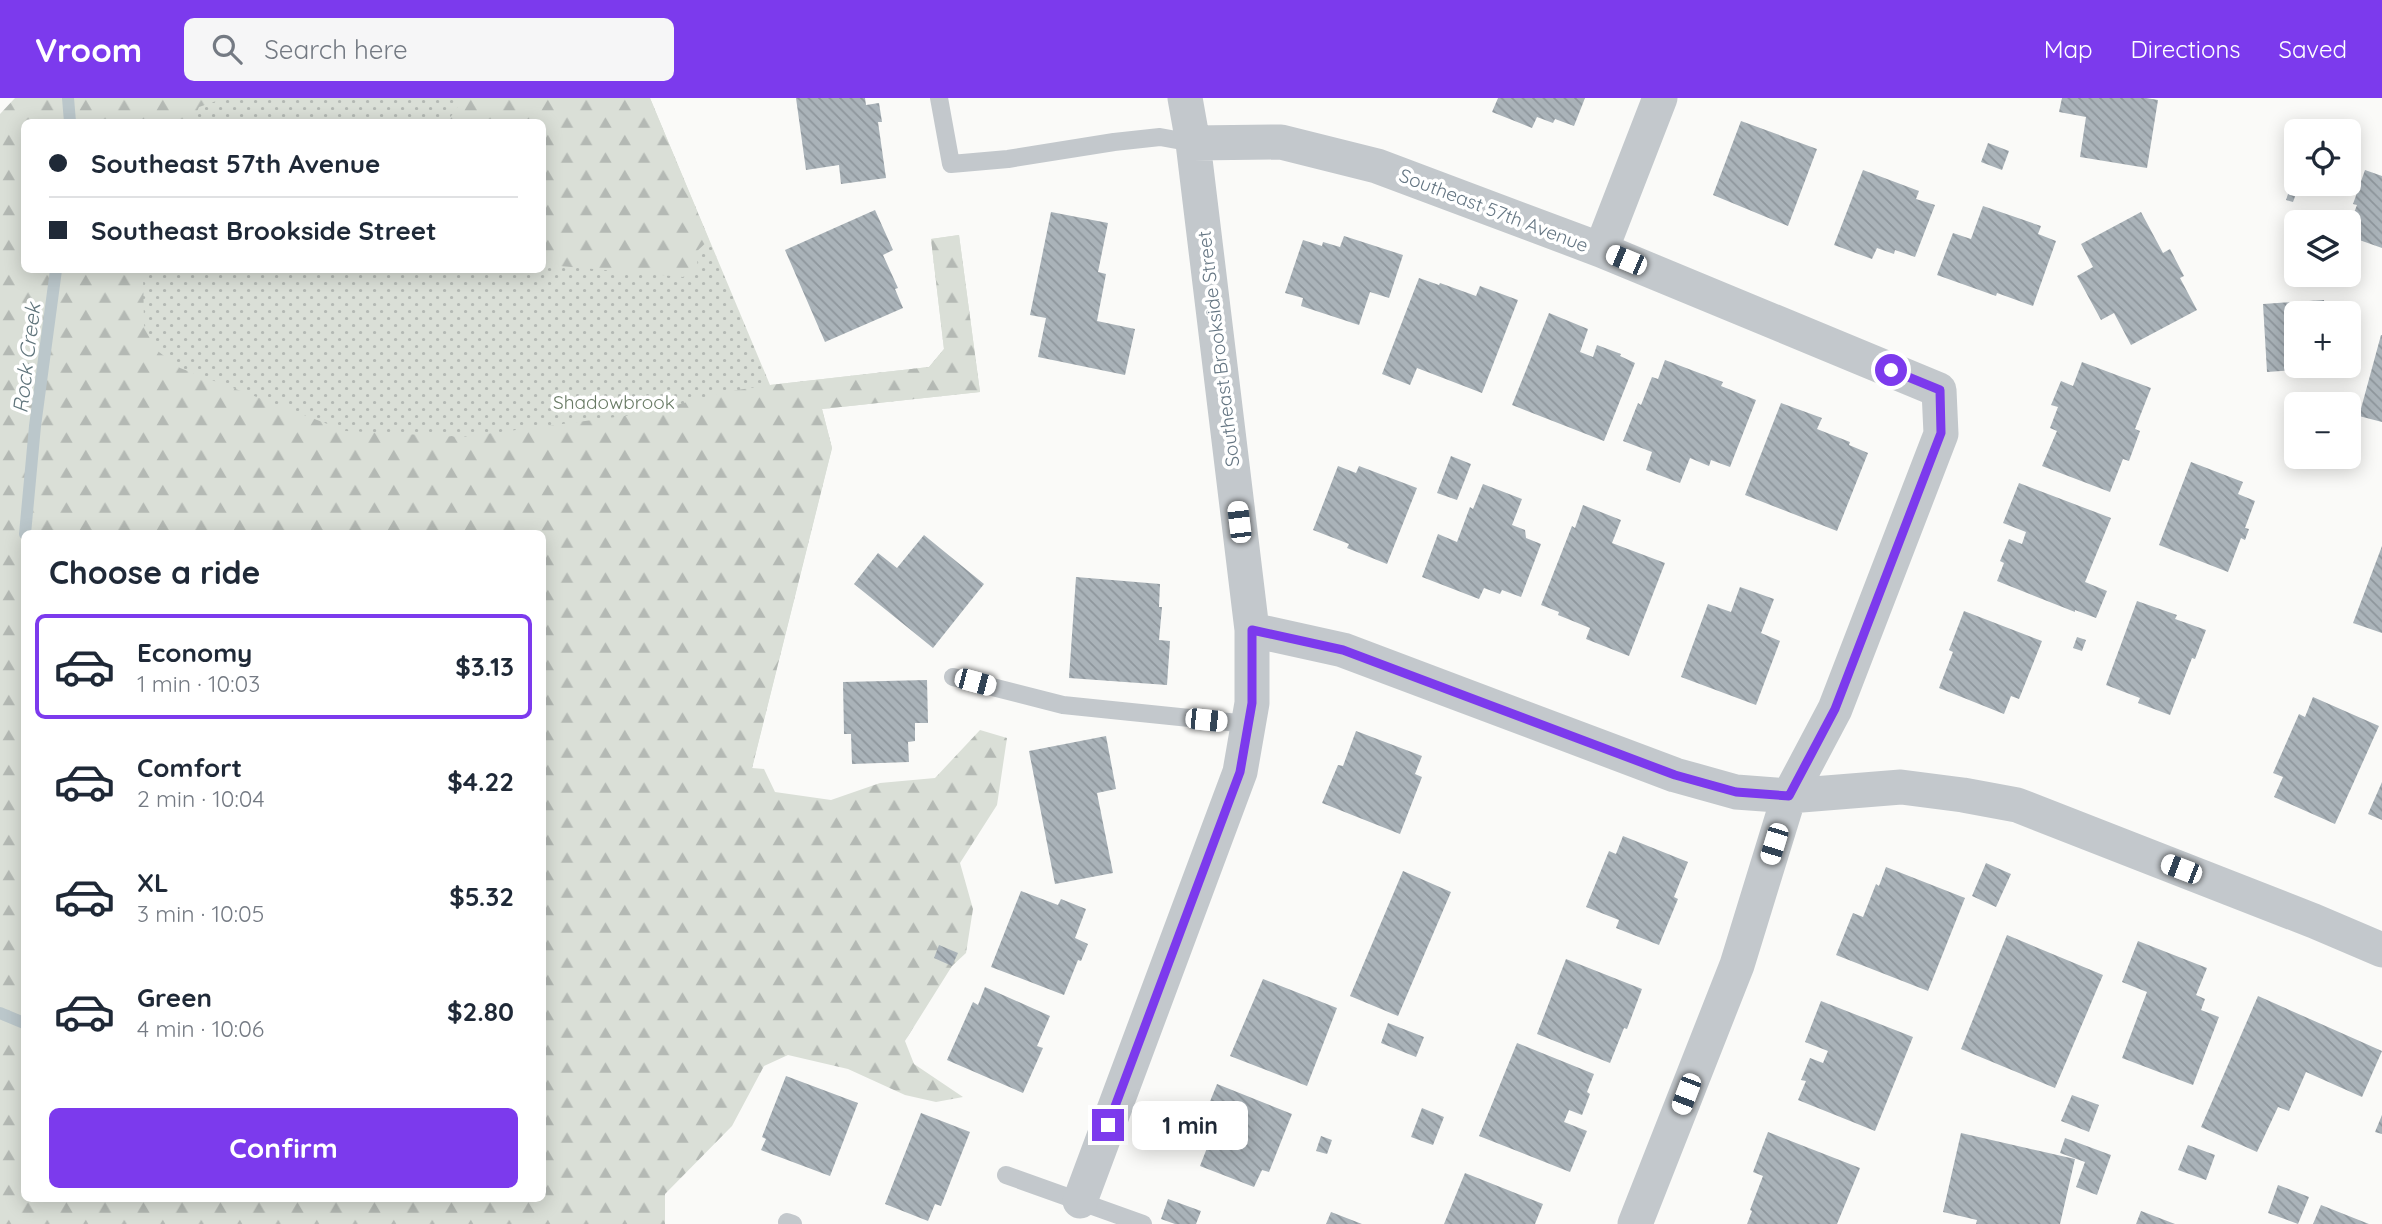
<!DOCTYPE html>
<html lang="en">
<head>
<meta charset="utf-8">
<style>
	:root { --surface:#fff; --page:#f6f6f7; --text:#1f2937; --muted:#747a83; --line:#e0e1e3; --accent:#7c3aed }
	body { margin:0; font-family:Quicksand,sans-serif; background:var(--page); color:var(--text); height:100vh; display:flex; flex-direction:column; font-size:26px; white-space:nowrap }
	* { box-sizing:border-box; margin:0 }
	p { font-size:23px; color:var(--muted) }
	.icon { flex:none; width:38px; height:38px; fill:none; stroke:currentColor; stroke-width:2; stroke-linecap:round; stroke-linejoin:round }
	.map { position:relative; flex:1; overflow:hidden }
	.details { position:absolute; left:21px; top:432px; width:525px; height:672px; display:flex; flex-direction:column; background:var(--surface); border-radius:10px; box-shadow:0 4px 18px #0003 }
	.details>* { flex:none }
	.banner { position:absolute; left:21px; top:21px; width:525px; height:154px; border-radius:10px; box-shadow:0 4px 18px #0003; display:grid; align-content:center; height:154px; padding:0 28px; background:var(--surface) }
	.tools { position:absolute; left:2284px; top:21px; display:grid; gap:14px }
	.tools a { display:grid; place-items:center; width:77px; height:77px; border-radius:10px; background:var(--surface); box-shadow:0 4px 18px #0003; font-size:35px }
	.end { position:absolute; width:32px; height:32px; margin:-16px; border:9px solid #7c3aed; background:#fff; box-shadow:0 0 0 4px #fff }
	.from { border-radius:50% }
	.bubble { position:absolute; height:49px; border-radius:10px; background:var(--surface); box-shadow:0 4px 18px #0003; font-size:23px; font-weight:700; line-height:49px; text-align:center }
	.car { position:absolute; width:21px; height:42px; margin:-21px -10px; border-radius:9px; box-shadow:0 0 5px 2px #0007; background:linear-gradient(#fff 24%,#345 0 40%,#fff 0 76%,#345 0 86%,#fff 0) }
	.banner b { display:flex; align-items:center; gap:24px; height:66px; font-size:26px }
	.banner b+b { border-top:2px solid var(--line) }
	.banner i { width:18px; height:18px; background:var(--text) }
	ul { padding:0; list-style:none }
	li { display:flex; align-items:center; gap:21px; height:105px; margin:0 14px 10px; padding:0 14px; border:4px solid transparent; border-radius:10px }
	li div { flex:1 }
	li b { display:block; font-size:26px }
	li em { font-style:normal; font-weight:700 }
	li.on { border-color:var(--accent) }
	li>.icon { width:63px; height:63px; stroke-width:1.5 }
	h2 { padding:0 28px; font-size:32px; line-height:84px }
	.cta { display:flex; gap:14px; margin-top:auto; padding:14px 28px }
	.cta a { flex:1; height:80px; border-radius:10px; background:var(--accent); color:#fff; font-size:28px; font-weight:700; line-height:80px; text-align:center }
	header { display:flex; align-items:center; gap:42px; box-sizing:border-box; height:98px; padding:0 35px; background:var(--accent); color:#fff }
	header strong { font-size:33px }
	nav { display:flex; gap:38px; margin-inline-start:auto; font-size:24px }
	.search { width:490px; height:63px; background:var(--page); display:flex; align-items:center; gap:18px; box-sizing:border-box; padding:0 24px; border-radius:10px; color:var(--muted); font-size:26px }
	.map>svg:first-child { display:block }
	.grass { fill:url(#grass-dots) }
	.forest { fill:url(#forest-firs); fill-rule:evenodd }
	.lines { fill:none; stroke-linecap:round; stroke-linejoin:round }
	.stream { stroke:#bbc7cb; stroke-width:12 }
	.building { fill:url(#building-back-hatch) }
	.lane { stroke:#c3c8cc; stroke-width:18 }
	.street { stroke:#c3c8cc; stroke-width:35 }
	.route { stroke:#7c3aed; stroke-width:9 }
	.labels { text-anchor:middle; dominant-baseline:central; stroke-width:7; stroke-linejoin:round; paint-order:stroke }
	.street-label { font-size:19px; fill:#657683; stroke:#fff }
	.park-label { font-size:19px; fill:#687a64; stroke:#fff }
	.water-label { font-size:21px; font-style:italic; fill:#60757c; stroke:#fff }
</style>
</head>
<body>
<header>
<strong>Vroom</strong>
<div class="search"><svg class="icon" aria-label="search" viewBox="0 0 24 24"><circle cx="10" cy="10" r="6"/><path d="M15 15l6 6"/></svg>Search here</div>
<nav><a>Map</a><a>Directions</a><a>Saved</a></nav>
</header>
<div class="map">
<svg width="2382" height="1126" viewBox="0 0 2382 1126">
	<defs>
		<pattern id="grass-dots" width="8" height="8" patternUnits="userSpaceOnUse" patternTransform="scale(1.75)"><rect width="8" height="8" fill="#dadfd7"/><path d="M2 2h.1M6 6h.1" fill="none" stroke="#b4b9b4" stroke-width="1.8" stroke-linecap="round"/></pattern>
		<pattern id="forest-firs" width="22" height="20" patternUnits="userSpaceOnUse" patternTransform="scale(1.75)"><rect width="22" height="20" fill="#dadfd7"/><path d="M5 1l3.5 6h-7zM16 11l3.5 6h-7z" fill="#b4b9b4"/></pattern>
		<pattern id="building-back-hatch" width="6" height="6" patternUnits="userSpaceOnUse" patternTransform="scale(1.75)"><rect width="6" height="6" fill="#aab3b9"/><path d="M-1 5l2 2M0 0l6 6M5-1l2 2" fill="none" stroke="#8e969c"/></pattern>
	</defs>
	<rect width="100%" height="100%" fill="#fafaf8"/>
	<path class="grass" d="M72,0H650L770,287L929,269L944,251L931,141L959,137L980,294L822,311L832,350L752,670L542,436H200L59,172H542V24H73Z"/>
	<path class="forest" d="M15,0H225L199,9L192,24H24V172H143L144,227L155,251L180,270L346,333L462,339L647,315L724,294L770,287L929,269L944,251L931,141L959,137L980,294L822,311L832,350L752,670L764,671L775,694L831,702L880,685L935,680L980,632L1007,640L997,707L960,765L973,811L966,855L952,868L905,943L914,966L963,999L936,1004L905,997L848,971L788,957L764,968L732,1028L665,1096V1126H0V16ZM24,436H542V1101H24Z
		M464,0H650L709,142L696,154L698,170L683,179L560,168L543,161L542,24H447Z"/>
	<g class="lines">
		<path class="stream" d="M68,0L70,24
			M25,436L35,328L56,172
			M0,915L24,925"/>
	</g>
	<path class="building" d="M796,0H865L866,7L879,5L882,24H878L886,80L841,86L839,67L806,72Z
		M1498,0H1585L1574,28L1555,21L1553,25L1537,19L1532,30L1492,14Z
		M2062,0H2146L2158,2L2147,70L2080,59L2086,19L2059,14Z
		M1741,23L1817,51L1788,128L1713,97Z
		M1988,45L2009,53L2002,72L1981,64Z
		M1863,72L1919,93L1916,101L1935,107L1915,159L1895,152L1894,156L1877,150L1872,161L1834,147Z
		M2365,72L2382,78V150L2348,138V130L2357,107L2353,106Z
		M2290,90L2297,93L2293,104L2286,102Z
		M1983,108L2041,128L2038,136L2056,143L2033,208L1997,195L1996,198L1937,177L1953,135L1971,141Z
		M875,112L893,152L883,157L898,190L895,191L903,210L825,244L785,152Z
		M1051,114L1108,125L1098,174L1106,176L1097,223L1135,231L1125,277L1038,259L1046,220L1030,217Z
		M2141,114L2163,155L2170,151L2184,178L2180,180L2197,212L2131,247L2114,215L2101,222L2077,178L2093,169L2081,146Z
		M1344,138L1403,157L1389,200L1370,194L1359,227L1301,208L1303,200L1285,195L1303,142L1322,148L1323,144L1340,149Z
		M1419,180L1439,187L1440,185L1476,198L1480,188L1518,202L1482,295L1417,270L1410,287L1382,276Z
		M2324,202L2325,215H2296V268H2328V270L2267,274L2263,206Z
		M1549,215L1588,231L1580,254L1593,259L1597,247L1621,256L1620,258L1635,265L1604,343L1512,307Z
		M2381,237H2382V324L2359,318Z
		M1665,262L1723,284L1721,288L1756,302L1730,369L1711,362L1709,368L1690,360L1680,385L1646,372L1652,354L1623,343L1638,305L1641,307L1652,279L1658,281Z
		M2082,264L2151,290L2135,331L2140,333L2129,363L2123,361L2110,394L2042,368L2057,333L2050,330L2058,309L2051,307L2061,283L2073,288Z
		M1781,305L1822,320L1817,331L1850,344L1849,347L1868,355L1837,433L1745,397Z
		M1451,358L1471,366L1457,402L1437,395Z
		M2191,364L2243,384L2238,396L2255,403L2245,430L2249,431L2245,442L2241,440L2228,474L2159,447Z
		M1338,368L1356,375L1359,368L1417,390L1387,466L1347,450L1349,446L1313,432Z
		M2019,385L2111,420L2085,484L2107,493L2096,520L2075,512V514L1997,483L2004,465L2000,463L2009,441L2022,446L2026,434L2003,425Z
		M1483,386L1522,401L1512,427L1525,432L1526,440L1541,446L1521,499L1502,492L1500,496L1484,490L1479,501L1422,479L1438,436L1457,444L1470,409L1473,411Z
		M1583,407L1621,422L1612,445L1665,465L1629,558L1586,541L1590,530L1558,517L1559,514L1541,507L1572,428L1575,430Z
		M924,437L984,486L933,550L854,486L878,455L897,470Z
		M2382,448V535L2353,525Z
		M1076,479L1160,486L1159,509H1162L1159,542L1170,543L1167,587L1069,580Z
		M1740,489L1774,501L1761,535L1780,543L1756,607L1681,579L1708,506L1731,514Z
		M2137,503L2177,517L2175,521L2206,532L2195,561L2192,560L2170,617L2138,605L2140,600L2106,587Z
		M1964,513L2042,543L2019,601L2011,598L2004,616L1939,590L1953,554L1949,552Z
		M2077,539L2086,542L2082,553L2073,550Z
		M927,582L928,625H915V643L908,644L909,664L852,666L851,636H844L843,584Z
		M2313,599L2379,628L2335,726L2274,699L2283,679L2273,675L2299,616L2305,619Z
		M1356,633L1422,658L1415,676L1422,679L1400,736L1322,705L1338,667L1343,668Z
		M1106,638L1116,691L1097,695L1113,775L1055,786L1029,653Z
		M2382,684V722L2368,716Z
		M1623,738L1688,764L1674,799L1678,801L1659,847L1616,830L1619,822L1586,809L1609,753L1616,756Z
		M1986,765L2011,776L1996,809L1972,798Z
		M1886,769L1965,800L1928,893L1836,857L1853,815L1863,819L1876,786L1879,788Z
		M1403,773L1451,794L1398,918L1350,898Z
		M1021,793L1058,807L1061,801L1086,811L1075,840L1088,846L1081,863L1078,862L1064,897L991,869Z
		M2007,837L2103,877L2055,990L1961,951Z
		M2138,843L2207,870L2196,897L2205,901L2201,912L2219,919L2193,987L2122,960L2147,894L2122,884Z
		M939,847L958,855L952,868L934,860Z
		M1566,861L1642,891L1627,931L1624,930L1610,965L1537,936Z
		M1263,881L1337,910L1307,988L1230,958Z
		M985,889L1050,918L1037,948L1043,950L1023,995L947,962L973,904L978,907Z
		M2258,898L2382,953L2362,999L2306,974L2289,1013L2278,1009L2257,1054L2201,1029Z
		M1821,903L1913,939L1875,1033L1798,1002L1806,983L1801,982L1810,960L1823,965L1828,953L1805,944Z
		M1388,925L1424,939L1416,959L1381,945Z
		M1517,945L1594,976L1587,994L1590,996L1582,1017L1569,1012L1564,1024L1587,1033L1570,1074L1479,1038Z
		M786,978L858,1005L830,1078L761,1052L766,1041L762,1039Z
		M1217,986L1292,1016L1269,1074L1262,1072L1254,1089L1200,1068L1214,1032L1201,1026Z
		M2072,997L2099,1007L2089,1034L2061,1023Z
		M1422,1010L1444,1019L1433,1047L1411,1039Z
		M921,1015L970,1034L941,1108L935,1106L928,1123L885,1106Z
		M2382,1017V1036L2375,1034Z
		M1768,1034L1860,1070L1837,1126H1747L1752,1113L1750,1112L1763,1078L1753,1074Z
		M1961,1035L2075,1061L2060,1126H1976L1977,1122L1943,1114Z
		M1321,1038L1332,1042L1327,1056L1316,1053Z
		M2065,1040L2111,1057L2097,1097L2076,1089L2085,1064L2060,1055Z
		M2188,1047L2215,1057L2206,1082L2178,1072Z
		M1465,1075L1543,1106L1535,1126H1444Z
		M2278,1087L2309,1099L2298,1126L2268,1115Z
		M1168,1101L1201,1113L1196,1126H1175L1161,1121Z
		M2321,1107L2369,1126H2313Z
		M2141,1113L2175,1126H2136Z
		M1331,1114L1362,1126H1326Z"/>
	<g class="lines">
		<path class="lane" d="M939,0L951,66L1008,61L1114,44L1160,39L1193,45
			M953,579L1063,607L1248,626
			M1006,1077L1143,1126
			M787,1124L793,1126"/>
		<path class="street" d="M1193,45L1281,44L1377,68L1601,152L1939,292L1941,336L1835,611L1789,698L1737,867L1635,1126
			M1601,152L1660,0
			M1252,532L1343,552L1675,677L1736,694L1789,698L1901,689L1963,697L2017,707L2314,823L2382,852
			M1080,1103L1240,674L1252,605V532L1193,45L1185,0"/>
	</g>
	<g class="lines">
		<path class="route" d="M1108,1027L1240,674L1252,605V532L1343,552L1675,677L1736,694L1789,698L1835,611L1941,335L1940,292L1891,272"/>
	</g>
	<g class="labels">
		<g class="street-label">
			<text transform="translate(1494 112) rotate(21)">Southeast 57th Avenue</text>
			<text transform="translate(1218 251) rotate(-97)">Southeast Brookside Street</text>
		</g>
		<g class="park-label">
			<text x="614" y="304">Shadowbrook</text>
		</g>
		<g class="water-label">
			<text transform="translate(26 260) rotate(-83)">Rock Creek</text>
		</g>
	</g>
</svg>
<div class="tools">
<a><svg class="icon" aria-label="locate" viewBox="0 0 24 24"><circle cx="12" cy="12" r="6"/><path d="M12 2v4M12 18v4M2 12h4M18 12h4"/></svg></a>
<a><svg class="icon" aria-label="layers" viewBox="0 0 24 24"><path d="M12 4l9 5-9 5-9-5zM3 14l9 5 9-5"/></svg></a>
<a>+</a>
<a>−</a>
</div>
<i class="end from" style="left:1891px;top:272px"></i>
<i class="end" style="left:1108px;top:1027px"></i>
<div class="bubble" style="left:1132px;top:1003px;width:116px">1 min</div>
<i class="car" style="left:1626px;top:162px;rotate:293deg"></i>
<i class="car" style="left:1239px;top:424px;rotate:353deg"></i>
<i class="car" style="left:975px;top:584px;rotate:105deg"></i>
<i class="car" style="left:1206px;top:622px;rotate:96deg"></i>
<i class="car" style="left:1774px;top:746px;rotate:197deg"></i>
<i class="car" style="left:2181px;top:771px;rotate:291deg"></i>
<i class="car" style="left:1686px;top:996px;rotate:201deg"></i>
<div class="banner">
<b><i class="from"></i>Southeast 57th Avenue</b>
<b><i></i>Southeast Brookside Street</b>
</div>
<section class="details">
<h2>Choose a ride</h2>
<ul>
<li class="on"><svg class="icon" aria-label="car" viewBox="0 0 24 24"><path d="M5 17H2v-5l4-1 3-4h7l3 4 3 1v5h-3M9 17h6M6 11h13"/><circle cx="7" cy="17" r="2"/><circle cx="17" cy="17" r="2"/></svg><div><b>Economy</b><p>1 min · 10:03</p></div><em>$3.13</em></li>
<li><svg class="icon" aria-label="car" viewBox="0 0 24 24"><path d="M5 17H2v-5l4-1 3-4h7l3 4 3 1v5h-3M9 17h6M6 11h13"/><circle cx="7" cy="17" r="2"/><circle cx="17" cy="17" r="2"/></svg><div><b>Comfort</b><p>2 min · 10:04</p></div><em>$4.22</em></li>
<li><svg class="icon" aria-label="car" viewBox="0 0 24 24"><path d="M5 17H2v-5l4-1 3-4h7l3 4 3 1v5h-3M9 17h6M6 11h13"/><circle cx="7" cy="17" r="2"/><circle cx="17" cy="17" r="2"/></svg><div><b>XL</b><p>3 min · 10:05</p></div><em>$5.32</em></li>
<li><svg class="icon" aria-label="car" viewBox="0 0 24 24"><path d="M5 17H2v-5l4-1 3-4h7l3 4 3 1v5h-3M9 17h6M6 11h13"/><circle cx="7" cy="17" r="2"/><circle cx="17" cy="17" r="2"/></svg><div><b>Green</b><p>4 min · 10:06</p></div><em>$2.80</em></li>
</ul>
<div class="cta"><a>Confirm</a></div>
</section>
</div>
</body>
</html>
